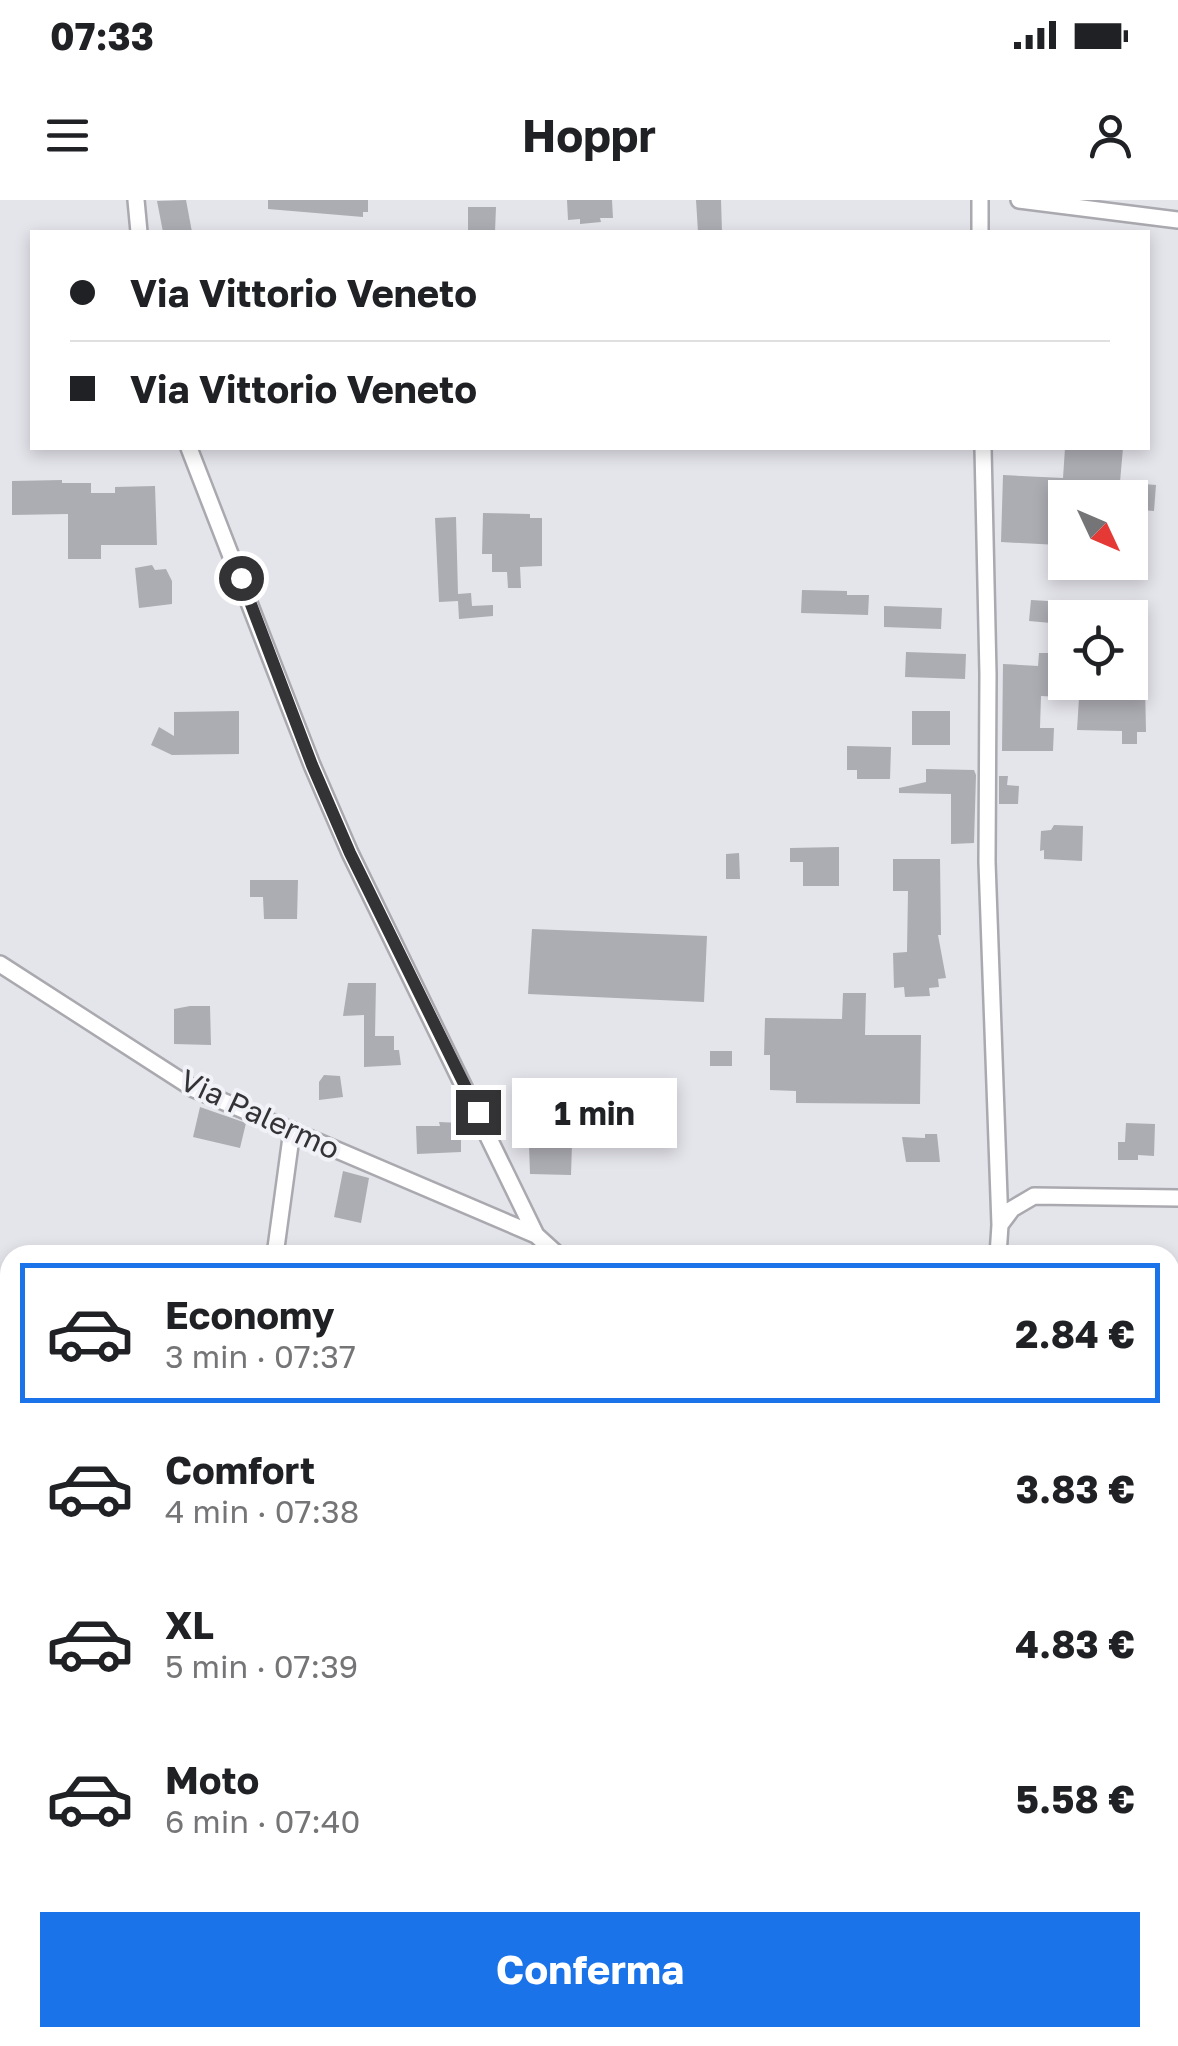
<!DOCTYPE html>
<html lang="it">
<head>
<meta charset="utf-8">
<style>
	:root { --surface:#fff; --page:#f2f2f2; --text:#202124; --muted:#757577; --line:#e0e0e0; --accent:#1a73e8 }
	body { margin:0; font-family:"Golos Text",sans-serif; background:var(--page); color:var(--text); height:100vh; display:flex; flex-direction:column; font-size:38px; white-space:nowrap }
	* { box-sizing:border-box; margin:0 }
	p { font-size:32px; color:var(--muted) }
	.icon { flex:none; width:55px; height:55px; fill:none; stroke:currentColor; stroke-width:2; stroke-linecap:round; stroke-linejoin:round }
	.map { position:relative; flex:1; overflow:hidden }
	.sheet { position:absolute; left:0px; top:1045px; width:1180px; height:802px; display:flex; flex-direction:column; background:var(--surface); border-radius:30px 30px 0 0; box-shadow:0 5px 15px #0003 }
	.sheet>* { flex:none }
	.banner { position:absolute; left:30px; top:30px; width:1120px; height:220px; border-radius:0px; box-shadow:0 5px 15px #0003; display:grid; align-content:center; height:220px; padding:0 40px; background:var(--surface) }
	.needle { width:65px; rotate:134deg }
	.controls { position:absolute; left:1048px; top:280px; display:grid; gap:20px }
	.controls a { display:grid; place-items:center; width:100px; height:100px; border-radius:0px; background:var(--surface); box-shadow:0 5px 15px #0003; font-size:50px }
	.end { position:absolute; width:45px; height:45px; margin:-22px; border:12px solid #333336; background:#fff; box-shadow:0 0 0 5px #fff }
	.from { border-radius:50% }
	.bubble { position:absolute; height:70px; border-radius:0px; background:var(--surface); box-shadow:0 5px 15px #0003; font-size:32px; font-weight:700; line-height:70px; text-align:center }
	.banner b { display:flex; align-items:center; gap:35px; height:95px; font-size:38px }
	.banner b+b { border-top:2px solid var(--line) }
	.banner i { width:25px; height:25px; background:var(--text) }
	ul { padding:18px 0 0; list-style:none }
	li { display:flex; align-items:center; gap:30px; height:140px; margin:0 20px 15px; padding:0 20px; border:5px solid transparent; border-radius:0px }
	li div { flex:1 }
	li b { display:block; font-size:38px }
	li em { font-style:normal; font-weight:700 }
	li.selected { border-color:var(--accent) }
	li>.icon { width:90px; height:90px; stroke-width:1.5 }
	.action { display:flex; gap:20px; margin-top:auto; padding:20px 40px }
	.action a { flex:1; height:115px; border-radius:0px; background:var(--accent); color:#fff; font-size:40px; font-weight:700; line-height:115px; text-align:center }
	.status { display:flex; justify-content:space-between; align-items:center; height:70px; padding:0 50px; background:var(--surface); direction:ltr }
	.status svg { height:28px; fill:currentColor }
	header { display:flex; justify-content:space-between; align-items:center; height:130px; padding:0 40px; background:var(--surface); font-size:45px; font-weight:700 }
	.map>svg:first-child { display:block }
	.building { fill:#acacb3 }
	.lines { fill:none; stroke-linecap:round; stroke-linejoin:round }
	.minor-casing { stroke:#a9a9af; stroke-width:20 }
	.minor { stroke:#fff; stroke-width:15 }
	.route { stroke:#333336; stroke-width:12 }
	.labels { text-anchor:middle; dominant-baseline:central; stroke-width:8; stroke-linejoin:round; paint-order:stroke }
	.street-label { font-size:30px; fill:#333336; stroke:#f1f1f8 }
</style>
</head>
<body>
<div class="status"><b>07:33</b><svg viewBox="0 0 49 12"><path d="M0 12V9h3v3zM5 12V6h3v6zM10 12V3h3v9zM15 12V0h3v12zM26 1h20v11H26zM47 4h2v5h-2z"/></svg></div>
<header><svg class="icon" aria-label="menu" viewBox="0 0 24 24"><path d="M4 6h16M4 12h16M4 18h16"/></svg>Hoppr<svg class="icon" aria-label="person" viewBox="0 0 24 24"><circle cx="12" cy="8" r="4"/><path d="M4 21q1-7 8-7t8 7"/></svg></header>
<div class="map">
<svg width="1178" height="1846" viewBox="0 0 1178 1846">
	<rect width="100%" height="100%" fill="#e4e4eb"/>
	<path class="building" d="M186,0L192,32H163L157,1Z
		M268,0H368V12H363V17L268,9Z
		M567,0H612L613,18H600L601,22L580,24V19L568,20Z
		M696,0H721L722,32H698Z
		M468,7H496L495,32H468Z
		M1065,248H1123L1120,282L1156,285L1154,311L1130,309V298H1065V313L1060,312L1059,345L1001,342L1003,275L1063,278Z
		M62,280V283H91V293H115V287L155,286L157,345H101V359H68V314L12,315V281Z
		M483,313L530,314V318H542V366L520,367L521,388H508L507,372H492V354H482Z
		M456,317L458,394L471,393L472,406L493,405V416L459,419L458,401L439,402L435,318Z
		M152,365L155,370L166,369L172,381V404L139,408L135,368Z
		M802,390L847,391V395H869L868,415L801,413Z
		M1031,400L1080,403L1079,418H1052L1051,423L1029,421Z
		M884,406L942,408L941,429L884,427Z
		M906,452L966,454L965,479L905,477Z
		M1039,453H1056V466L1065,467V482H1145L1146,532H1137V544H1122V531L1077,530L1079,498L1041,496L1040,528H1054L1053,551H1002L1003,464L1038,466Z
		M239,511V554L172,555L151,545L159,527L174,536V512Z
		M912,511H950V545H912Z
		M847,546L891,547L890,579H857V570H847Z
		M926,569L974,570L976,575L974,643L951,644V594L899,593V588L926,582Z
		M999,576H1008L1007,585L1019,586L1018,604H999Z
		M1054,625L1083,626L1082,661L1044,659V650L1040,651L1041,631L1051,630Z
		M839,647V686H803V662H790V648Z
		M739,653L740,679H726V654Z
		M893,659H940L941,735H938L946,778L938,779L939,787L929,788L930,796L905,797L904,787L894,788L893,753L907,752L908,691H893Z
		M250,680H298L297,719H264L263,697H250Z
		M532,729L707,736L704,802L528,794Z
		M348,783H376L375,836H394V850H399L401,865L364,867V815L343,816Z
		M843,793H866L865,835H921L920,904L796,903V891L770,890V855H764L765,818L842,819Z
		M190,806H210L211,845L174,844V809Z
		M710,851H732V866H710Z
		M324,875L340,876L343,897L319,900V882Z
		M200,907L246,923L240,948L193,937Z
		M571,907L590,908L589,932H570Z
		M439,922L461,923V952L417,954L416,926H440Z
		M1126,923L1155,924L1154,956L1138,955V960H1118V942H1125Z
		M925,934H937L940,962H906L902,937L925,938Z
		M572,944L571,975L530,974L529,945Z
		M343,971L369,978L361,1023L334,1017Z"/>
	<g class="lines">
		<g class="minor-casing">
			<path id="minor" d="M136,0L139,32
				M980,0V32
				M1019,0L1178,20
				M189,248L312,565L350,653L536,1035L558,1055
				M983,248L988,474L987,662L1000,1025
				M0,764L194,889L536,1035
				M275,1055L292,930
				M998,1055L1000,1025L1012,1009L1034,996L1178,998
				M1170,1611L1178,1614
				M1095,1838L1100,1846
				M807,1846L821,1838"/>
		</g>
		<use href="#minor" class="minor"/>
	</g>
	<g class="lines">
		<path class="route" d="M241,378L312,565L350,653L478,912"/>
	</g>
	<g class="labels">
		<g class="street-label">
			<text transform="translate(260 914) rotate(25)">Via Palermo</text>
		</g>
	</g>
</svg>
<div class="controls">
<a><svg class="needle" viewBox="-14 -14 28 28"><path d="M0-13l5 13h-10z" fill="#e53935"/><path d="M0 13l5-13h-10z" fill="#757577"/></svg></a>
<a><svg class="icon" aria-label="locate" viewBox="0 0 24 24"><circle cx="12" cy="12" r="6"/><path d="M12 2v4M12 18v4M2 12h4M18 12h4"/></svg></a>
</div>
<i class="end from" style="left:241px;top:378px"></i>
<i class="end" style="left:478px;top:912px"></i>
<div class="bubble" style="left:512px;top:878px;width:165px">1 min</div>
<div class="banner">
<b><i class="from"></i>Via Vittorio Veneto</b>
<b><i></i>Via Vittorio Veneto</b>
</div>
<section class="sheet">
<ul>
<li class="selected"><svg class="icon" aria-label="car" viewBox="0 0 24 24"><path d="M5 17H2v-5l4-1 3-4h7l3 4 3 1v5h-3M9 17h6M6 11h13"/><circle cx="7" cy="17" r="2"/><circle cx="17" cy="17" r="2"/></svg><div><b>Economy</b><p>3 min · 07:37</p></div><em>2.84 €</em></li>
<li><svg class="icon" aria-label="car" viewBox="0 0 24 24"><path d="M5 17H2v-5l4-1 3-4h7l3 4 3 1v5h-3M9 17h6M6 11h13"/><circle cx="7" cy="17" r="2"/><circle cx="17" cy="17" r="2"/></svg><div><b>Comfort</b><p>4 min · 07:38</p></div><em>3.83 €</em></li>
<li><svg class="icon" aria-label="car" viewBox="0 0 24 24"><path d="M5 17H2v-5l4-1 3-4h7l3 4 3 1v5h-3M9 17h6M6 11h13"/><circle cx="7" cy="17" r="2"/><circle cx="17" cy="17" r="2"/></svg><div><b>XL</b><p>5 min · 07:39</p></div><em>4.83 €</em></li>
<li><svg class="icon" aria-label="car" viewBox="0 0 24 24"><path d="M5 17H2v-5l4-1 3-4h7l3 4 3 1v5h-3M9 17h6M6 11h13"/><circle cx="7" cy="17" r="2"/><circle cx="17" cy="17" r="2"/></svg><div><b>Moto</b><p>6 min · 07:40</p></div><em>5.58 €</em></li>
</ul>
<div class="action"><a>Conferma</a></div>
</section>
</div>
</body>
</html>
